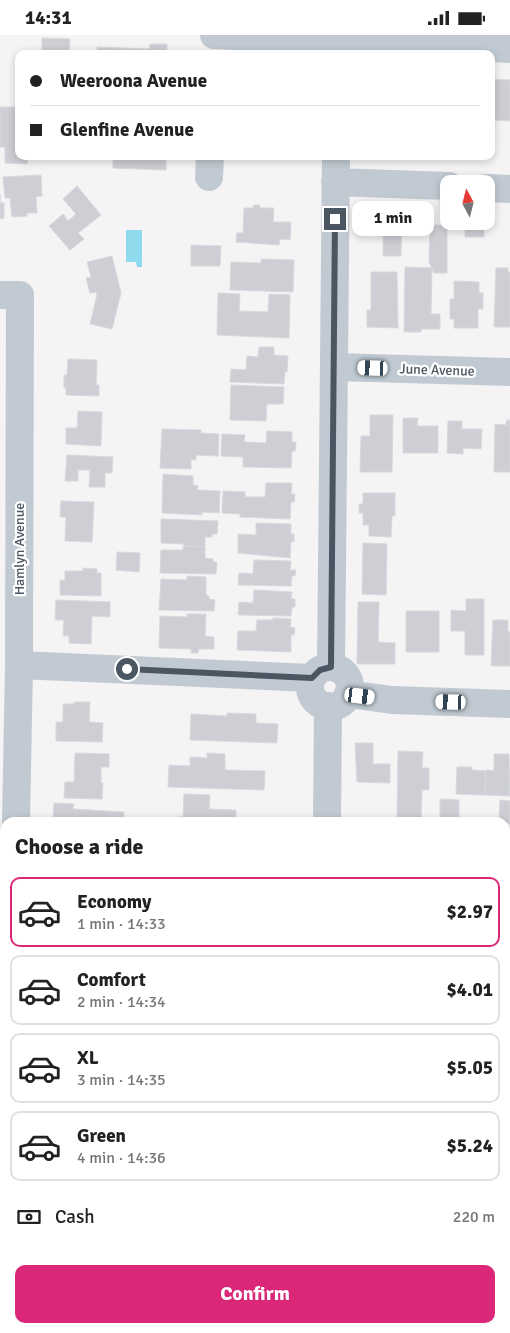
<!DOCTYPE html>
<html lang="en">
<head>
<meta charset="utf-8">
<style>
	:root { --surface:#fff; --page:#f6f6f6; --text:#222; --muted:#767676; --line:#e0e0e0; --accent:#db2777 }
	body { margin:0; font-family:Signika,sans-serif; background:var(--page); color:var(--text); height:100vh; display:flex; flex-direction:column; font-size:19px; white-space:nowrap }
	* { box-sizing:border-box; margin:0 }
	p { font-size:16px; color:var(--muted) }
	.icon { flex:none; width:28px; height:28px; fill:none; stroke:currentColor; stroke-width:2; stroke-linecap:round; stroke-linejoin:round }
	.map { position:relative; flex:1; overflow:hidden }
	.panel { position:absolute; left:0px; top:782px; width:510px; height:516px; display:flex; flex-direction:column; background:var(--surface); border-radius:15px 15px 0 0; box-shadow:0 2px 8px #0003 }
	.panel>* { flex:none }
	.top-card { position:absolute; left:15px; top:15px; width:480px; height:110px; border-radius:10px; box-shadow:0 2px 8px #0003; display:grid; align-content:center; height:110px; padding:0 15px; background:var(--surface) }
	.needle { width:32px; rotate:353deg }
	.tools { position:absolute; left:440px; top:140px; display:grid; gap:10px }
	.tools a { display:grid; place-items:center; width:55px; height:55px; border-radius:10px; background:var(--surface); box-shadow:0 2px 8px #0003; font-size:25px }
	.end { position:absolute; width:22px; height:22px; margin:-11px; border:6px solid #4a5661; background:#fff; box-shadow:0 0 0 2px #fff }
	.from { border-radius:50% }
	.bubble { position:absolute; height:35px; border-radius:10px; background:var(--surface); box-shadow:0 2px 8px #0003; font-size:16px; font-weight:700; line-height:35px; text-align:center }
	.car { position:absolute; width:15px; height:30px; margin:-15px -8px; border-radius:6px; box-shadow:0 0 4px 1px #0007; background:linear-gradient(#fff 24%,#345 0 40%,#fff 0 76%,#345 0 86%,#fff 0) }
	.top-card b { display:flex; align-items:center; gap:18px; height:48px; font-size:19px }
	.top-card b+b { border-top:1px solid var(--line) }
	.top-card i { width:12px; height:12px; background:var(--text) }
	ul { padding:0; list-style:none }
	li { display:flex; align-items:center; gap:15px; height:70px; margin:0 10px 8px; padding:0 5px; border:2px solid var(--line); border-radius:10px }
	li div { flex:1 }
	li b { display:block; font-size:19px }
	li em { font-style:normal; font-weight:700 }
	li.on { border-color:var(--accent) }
	li>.icon { width:45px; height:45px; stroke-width:1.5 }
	h2 { padding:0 15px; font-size:22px; line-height:60px }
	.pay { display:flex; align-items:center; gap:12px; height:55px; padding:0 15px; font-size:19px }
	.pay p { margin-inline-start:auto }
	.cta { display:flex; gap:10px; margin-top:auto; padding:10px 15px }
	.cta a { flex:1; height:58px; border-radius:10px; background:var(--accent); color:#fff; font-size:20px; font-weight:700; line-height:58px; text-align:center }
	.status { display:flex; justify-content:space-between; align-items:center; height:35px; padding:0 25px; background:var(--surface); direction:ltr }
	.status svg { height:14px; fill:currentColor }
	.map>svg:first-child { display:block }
	.water { fill:#90daee }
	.building { fill:#cdcfd5; stroke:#d7d9de }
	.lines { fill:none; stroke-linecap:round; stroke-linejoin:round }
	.minor { stroke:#c1cad2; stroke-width:28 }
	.route { stroke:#4a5661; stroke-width:6 }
	.labels { text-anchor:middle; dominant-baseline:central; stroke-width:4.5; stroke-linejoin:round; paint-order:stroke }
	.street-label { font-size:14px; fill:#4a5661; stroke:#fff }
</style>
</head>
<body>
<div class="status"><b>14:31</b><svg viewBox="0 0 49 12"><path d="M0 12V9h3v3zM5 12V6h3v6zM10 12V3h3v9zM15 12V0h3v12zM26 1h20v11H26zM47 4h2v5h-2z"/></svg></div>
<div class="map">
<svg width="510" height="1298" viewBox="0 0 510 1298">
	<rect width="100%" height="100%" fill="#f5f3f3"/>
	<path class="water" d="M126,195H142V232H137L136,227H126Z"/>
	<path class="building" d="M42,3L70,4L69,19H42Z
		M150,9H167V19H97V12L149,14Z
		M491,44L510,45V86L494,85V93H491Z
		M0,72H19V121H28L27,129L5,128V112H0Z
		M113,121H166V135L113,133Z
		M41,140L42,161L36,162L37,178H27V181L12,182L10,163H5L3,142Z
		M77,151L101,180L78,198L84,204L70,215L49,191L63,179L68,186L76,179L63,164Z
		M0,159V168H4V183L0,184Z
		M254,170H260V173H274L273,187H291L290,205L280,204L279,210L236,207L237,198H243L244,173H253Z
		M465,186H484V202H465Z
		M383,188H402L401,221H383Z
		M430,190H447V238H434L429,227Z
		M191,210L221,211L220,231H191Z
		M112,221L121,258L112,294L90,289L97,260L96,257L90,258L86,243L91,242L87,227Z
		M261,224L294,225L293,257L230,255L231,227L261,228Z
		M405,232L432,233L431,279H440V294H421V297H404Z
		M496,233H508V237H510V292H494Z
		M371,237H397L398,293L367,292V275H371Z
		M454,246L479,247V258H483V274H478V293H454V284H450V264H454Z
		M218,258L240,259L239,276L268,277L269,259L290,260L289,303L217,300Z
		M259,312H274V320L288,321L287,337H285L284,349L230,347L231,334L246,335L247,321L258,322Z
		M68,324L97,325L96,350H99V361L66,360V353H64V340H67Z
		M231,350L284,352L283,369H267L266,386L230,385Z
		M78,376L102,377L101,411L66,409V393H77Z
		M370,380H393L392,437H360L361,401H370Z
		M403,383H418L417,391H438V418H403Z
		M507,385H510V437H494L495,389L506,390Z
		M448,386H462V394H482L481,414L463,413V419L447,418Z
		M162,394L201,395V398L219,399L218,421L196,420V425L191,424V434L160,433Z
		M267,396L292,397V407H296L295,416H292L291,433L243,432V422L221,421L222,399L245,400L244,407L266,408Z
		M67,420L113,422L112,438H105V452H89L90,435H78V446H65Z
		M163,439L193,441V450L198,451L197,455L220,456L219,478L202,477V480L162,478Z
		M266,448H292L291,459H295L294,467H291L290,484L240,482V479L222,478L223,456L245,457V462H265Z
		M363,458H395V481H392L391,502L369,501V490H363V478H359V469H363Z
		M61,466L94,467L92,507L65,506L66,482H60Z
		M161,484L218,486L217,499H212V502H205V512L184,511V509L161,508Z
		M256,488L291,489V499H294V507L291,506L290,523L238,518V499L256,500Z
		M363,508L387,509L386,560L362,559Z
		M183,511L205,512V523L213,524V527H217L216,539L160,538L161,515H183Z
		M117,517L140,518L139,537L116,535Z
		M254,525L291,526L290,535H296L295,541H292L291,551L238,550L239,538L253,539Z
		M83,533L97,534V538H101V561L60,560V545H65V536H83Z
		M187,541L206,542V560L209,561V564L215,565L214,576L159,575L161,544L187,545Z
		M254,555L292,557L291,564H295V572H292L291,581L238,580L239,567L253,568Z
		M466,564H484V620H465V596H451V575L466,576Z
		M56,565L110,567V582L92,581L91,609L69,608V601H63L64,585H55Z
		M358,567H379L378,607L395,608V629H357Z
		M406,576H439V617H406Z
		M187,579H206L205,601L214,602V614H199L198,618H191V614L159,613L160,581L187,582Z
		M273,583L291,584L290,592L295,593L294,600H291V617L237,615L238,596H256L257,585H273Z
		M493,585H508V597H510V631H491Z
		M74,667H90L89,687L103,688L102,707L56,706V687H63V669H74Z
		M227,678L256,679V688L278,689L277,708L190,705L191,679L227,681Z
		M355,708H373V729H390V748L357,747Z
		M398,716L423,717L422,733H429V755H422L421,785H397Z
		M75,718L109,719V732H101V748H103L102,764L64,763L65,747H74Z
		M207,718L225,719V735L265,736L264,755L168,752L169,730L190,731V722L207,723Z
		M494,719H509L510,761L485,760L486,735L494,736Z
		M457,732H471L472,735L486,736L485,760L456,759Z
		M184,759L210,760L209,774L236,775V788H176L177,782H183Z
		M440,764L459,765V788H440Z
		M500,765L510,766V789L499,788Z
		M54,768L74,769L73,774L124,777V788H48V783L53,784Z
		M505,933H510V960H505Z
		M505,1069H510V1097H505Z
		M505,1122H510V1164H505Z
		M505,1185H510V1212H507L508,1223H505Z
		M505,1262H510V1288H505Z"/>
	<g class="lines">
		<path class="minor" d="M214,0L510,14
			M209,142L210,121
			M335,147L449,151
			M486,153L510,154
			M0,260H20L19,630L16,788
			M334,332L510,337
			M19,630L312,643
			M331,632L336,121
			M310 652a20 20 0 1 1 40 0a20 20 0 1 1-40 0Z
			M348,659L392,665L510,669
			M327,788L328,671
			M505,1001H510
			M0,1039H5
			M5,1298V1291
			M320,1298V1294"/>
	</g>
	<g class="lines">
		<path class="route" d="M127,634L312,643L320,635L331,632L335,184"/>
	</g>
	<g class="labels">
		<g class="street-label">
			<text transform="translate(437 335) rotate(2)">June Avenue</text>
			<text transform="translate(19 514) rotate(-90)">Hamlyn Avenue</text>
		</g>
	</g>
</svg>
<div class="tools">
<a><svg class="needle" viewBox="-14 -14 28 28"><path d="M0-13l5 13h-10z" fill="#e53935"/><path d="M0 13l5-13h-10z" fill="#767676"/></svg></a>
</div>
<i class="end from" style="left:127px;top:634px"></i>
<i class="end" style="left:335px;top:184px"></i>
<div class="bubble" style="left:352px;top:166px;width:82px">1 min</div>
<i class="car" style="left:373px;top:333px;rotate:272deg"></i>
<i class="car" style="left:360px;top:661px;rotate:97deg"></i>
<i class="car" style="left:451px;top:667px;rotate:272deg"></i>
<div class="top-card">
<b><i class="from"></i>Weeroona Avenue</b>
<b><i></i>Glenfine Avenue</b>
</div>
<section class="panel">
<h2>Choose a ride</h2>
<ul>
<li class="on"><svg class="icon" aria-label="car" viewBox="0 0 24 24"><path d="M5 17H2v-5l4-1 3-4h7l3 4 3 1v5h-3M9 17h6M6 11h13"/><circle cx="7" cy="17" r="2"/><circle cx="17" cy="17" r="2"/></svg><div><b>Economy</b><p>1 min · 14:33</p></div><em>$2.97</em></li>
<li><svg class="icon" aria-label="car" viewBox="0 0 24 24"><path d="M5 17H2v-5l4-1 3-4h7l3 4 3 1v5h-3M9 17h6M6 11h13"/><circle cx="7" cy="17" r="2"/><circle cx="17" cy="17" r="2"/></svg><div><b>Comfort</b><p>2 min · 14:34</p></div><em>$4.01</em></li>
<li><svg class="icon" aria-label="car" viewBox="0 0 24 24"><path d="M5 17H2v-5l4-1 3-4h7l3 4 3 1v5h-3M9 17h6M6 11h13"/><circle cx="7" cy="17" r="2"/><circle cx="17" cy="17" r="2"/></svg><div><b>XL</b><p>3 min · 14:35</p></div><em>$5.05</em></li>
<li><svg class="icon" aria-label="car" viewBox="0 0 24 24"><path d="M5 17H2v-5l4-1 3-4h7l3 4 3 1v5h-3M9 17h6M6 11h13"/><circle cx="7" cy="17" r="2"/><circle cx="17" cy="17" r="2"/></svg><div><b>Green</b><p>4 min · 14:36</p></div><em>$5.24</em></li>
</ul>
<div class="pay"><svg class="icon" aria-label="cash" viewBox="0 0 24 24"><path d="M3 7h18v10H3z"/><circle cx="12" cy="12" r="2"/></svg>Cash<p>220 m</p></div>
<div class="cta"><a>Confirm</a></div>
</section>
</div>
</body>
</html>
